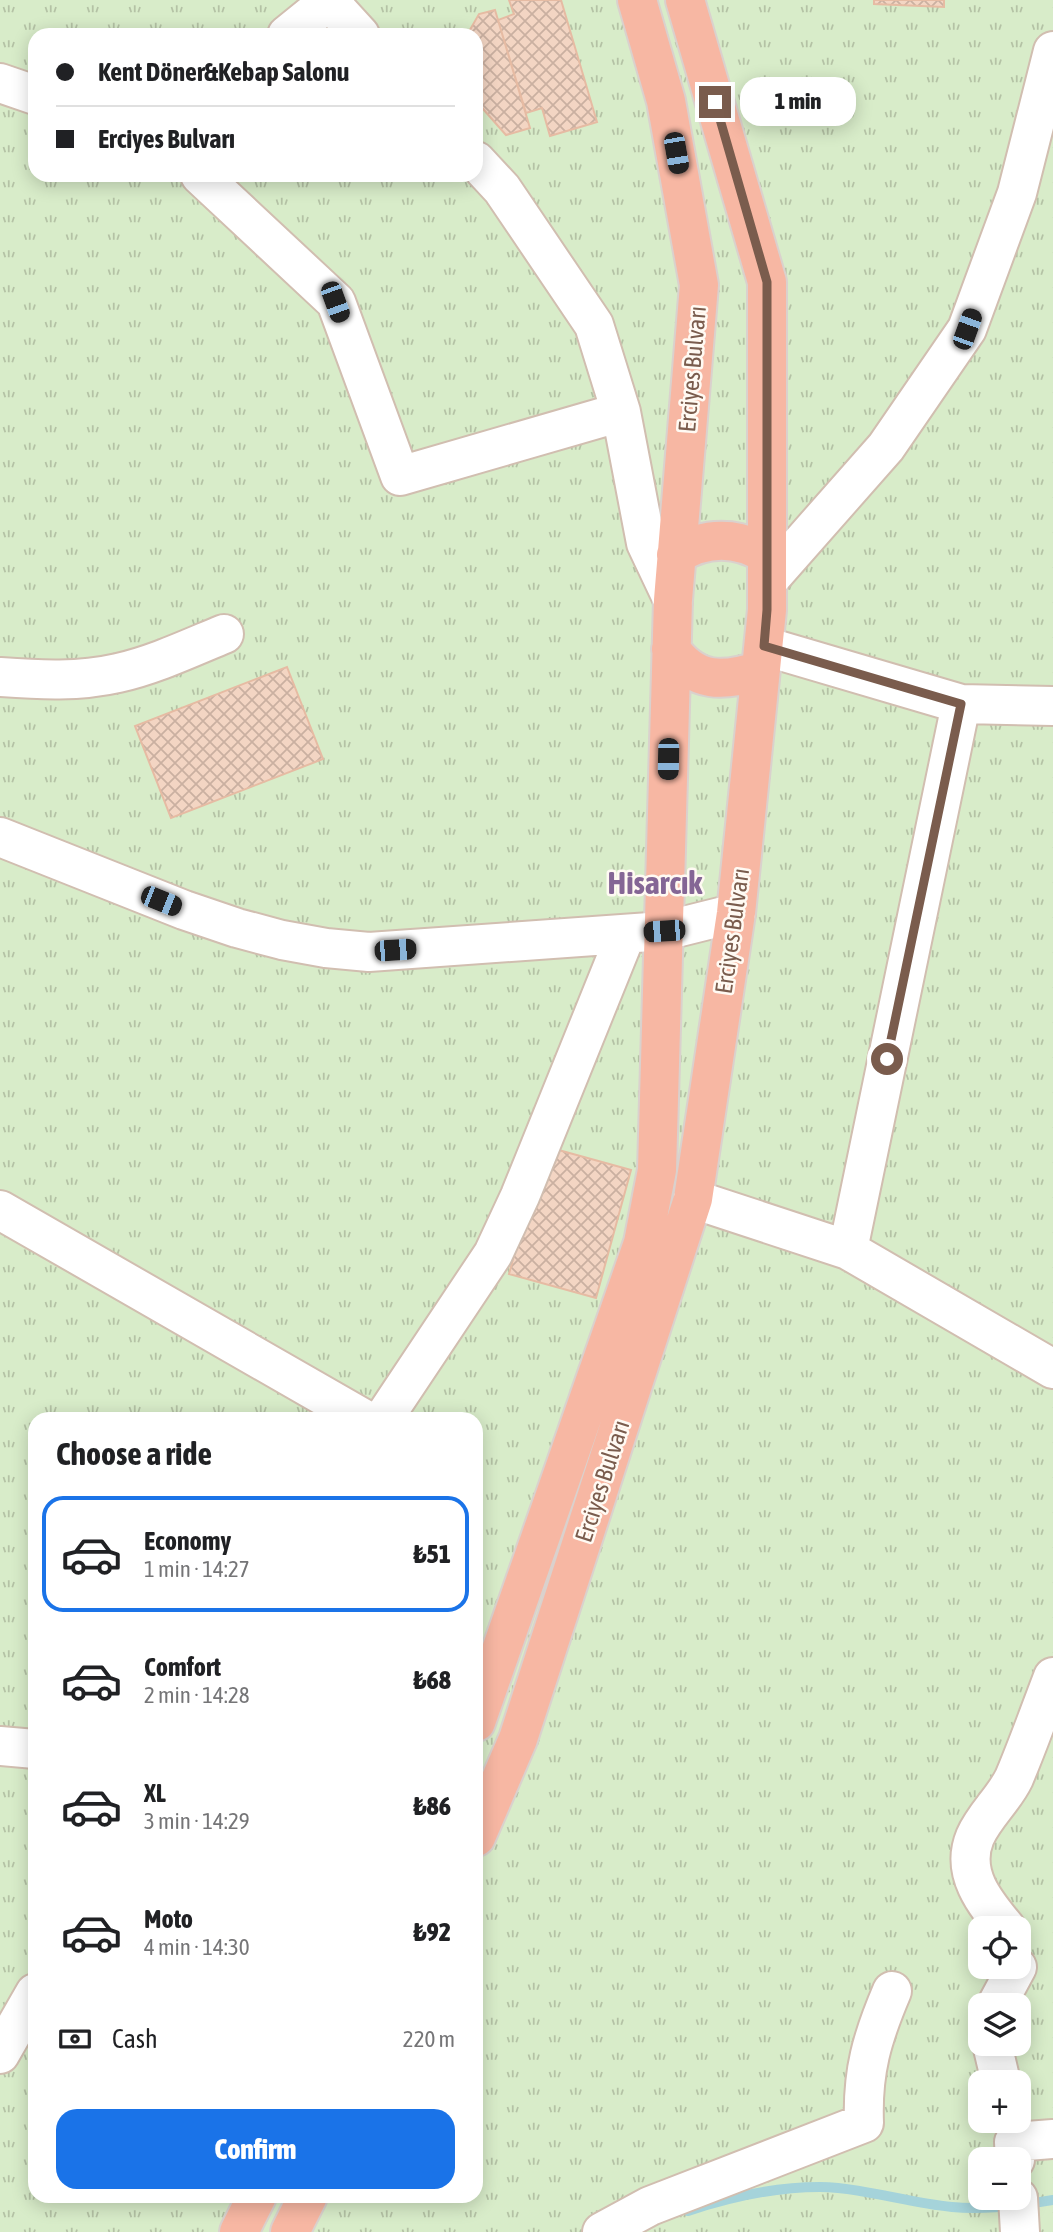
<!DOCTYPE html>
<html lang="en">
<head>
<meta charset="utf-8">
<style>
	:root { --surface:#fff; --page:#f6f6f6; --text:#202124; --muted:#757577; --line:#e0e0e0; --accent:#1a73e8 }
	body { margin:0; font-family:"Asap Condensed",sans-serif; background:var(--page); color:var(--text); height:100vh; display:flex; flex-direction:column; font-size:26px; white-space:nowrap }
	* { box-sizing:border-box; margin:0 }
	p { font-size:23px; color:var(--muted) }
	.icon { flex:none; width:38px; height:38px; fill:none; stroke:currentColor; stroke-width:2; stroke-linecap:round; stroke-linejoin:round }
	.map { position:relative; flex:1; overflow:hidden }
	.drawer { position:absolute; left:28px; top:1412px; width:455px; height:791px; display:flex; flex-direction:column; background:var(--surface); border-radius:21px; box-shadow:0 4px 18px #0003 }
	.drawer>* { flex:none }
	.banner { position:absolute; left:28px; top:28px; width:455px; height:154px; border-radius:21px; box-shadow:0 4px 18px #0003; display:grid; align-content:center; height:154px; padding:0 28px; background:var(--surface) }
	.controls { position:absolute; left:968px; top:1916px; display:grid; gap:14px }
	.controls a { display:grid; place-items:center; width:63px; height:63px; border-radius:14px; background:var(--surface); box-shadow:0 4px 18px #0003; font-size:35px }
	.end { position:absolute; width:32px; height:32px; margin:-16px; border:9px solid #7a5c4d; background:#fff; box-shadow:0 0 0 4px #fff }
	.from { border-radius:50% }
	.bubble { position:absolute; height:49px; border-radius:21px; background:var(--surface); box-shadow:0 4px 18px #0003; font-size:23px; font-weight:800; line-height:49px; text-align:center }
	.car { position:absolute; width:21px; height:42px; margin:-21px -10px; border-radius:9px; box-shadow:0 0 5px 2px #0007; background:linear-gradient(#222 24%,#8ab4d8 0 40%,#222 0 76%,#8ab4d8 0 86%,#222 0) }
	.banner b { display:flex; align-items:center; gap:24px; height:66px; font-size:26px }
	.banner b+b { border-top:2px solid var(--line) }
	.banner i { width:18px; height:18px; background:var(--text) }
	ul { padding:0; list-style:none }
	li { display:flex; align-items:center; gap:21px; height:116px; margin:0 14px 10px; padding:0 14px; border:4px solid transparent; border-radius:21px }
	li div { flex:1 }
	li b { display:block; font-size:26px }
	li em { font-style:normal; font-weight:800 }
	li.on { border-color:var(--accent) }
	li>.icon { width:63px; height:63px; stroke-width:1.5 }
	h2 { padding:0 28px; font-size:32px; line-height:84px }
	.pay { display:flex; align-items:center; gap:18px; height:77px; padding:0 28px; font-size:26px }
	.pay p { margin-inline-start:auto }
	.button { display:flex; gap:14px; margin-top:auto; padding:14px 28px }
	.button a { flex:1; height:80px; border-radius:21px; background:var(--accent); color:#fff; font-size:28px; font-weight:800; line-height:80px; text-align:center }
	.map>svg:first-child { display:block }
	.grass { fill:url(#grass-tufts); fill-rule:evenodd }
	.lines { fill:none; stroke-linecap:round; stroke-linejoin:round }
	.stream { stroke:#a5d3da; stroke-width:10 }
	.building { fill:url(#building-cross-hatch); stroke:#e6bba3; stroke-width:2 }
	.minor-casing { stroke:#d1beb0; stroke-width:42 }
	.highway-casing { stroke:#dad1cd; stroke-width:42 }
	.minor { stroke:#fff; stroke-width:38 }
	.highway { stroke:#f7b7a3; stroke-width:38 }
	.route { stroke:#7a5c4d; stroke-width:9 }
	.labels { text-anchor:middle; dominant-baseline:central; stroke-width:5; stroke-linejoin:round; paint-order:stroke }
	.street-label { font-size:24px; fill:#7a5c4d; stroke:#fffaf3 }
	.district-label { font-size:32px; font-weight:bold; fill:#846695; stroke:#fffaf3 }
</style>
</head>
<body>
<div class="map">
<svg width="1053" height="2232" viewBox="0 0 1053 2232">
	<defs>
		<pattern id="grass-tufts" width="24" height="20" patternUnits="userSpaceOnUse" patternTransform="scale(1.75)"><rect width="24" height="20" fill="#d8ecc9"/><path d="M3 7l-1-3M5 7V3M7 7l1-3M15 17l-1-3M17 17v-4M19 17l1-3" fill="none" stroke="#b4c2a5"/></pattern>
		<pattern id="building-cross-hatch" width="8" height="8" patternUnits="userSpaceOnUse" patternTransform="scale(1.75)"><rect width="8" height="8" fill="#f3d5c3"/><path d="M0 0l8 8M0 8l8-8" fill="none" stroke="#cab0a1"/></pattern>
	</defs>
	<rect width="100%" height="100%" fill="#fdf6ec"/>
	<path class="grass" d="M0,0H1053V2232H0ZM35,35H476V175H35ZM35,1419H476V2196H35ZM980,1928H1018V1967H980ZM980,2006H1018V2044H980ZM980,2082H1018V2121H980ZM980,2160H1018V2198H980Z"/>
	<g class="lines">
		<path class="stream" d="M688,2211C730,2197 776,2187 820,2187C866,2188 907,2203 952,2207C986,2210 1019,2206 1053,2200"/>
	</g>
	<path class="building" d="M509,0H561L597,122L550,136L542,108L526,113L498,20L514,14Z
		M874,0H944V7L874,4Z
		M495,10L530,128L506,135L476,101V35H467L479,14Z
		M287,667L323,759L171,818L135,726Z
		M544,1146L631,1170L596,1298L509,1274Z"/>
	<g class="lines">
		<g class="minor-casing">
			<path id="minor" d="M328,0L360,35
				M287,35L329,1
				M0,83L35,95
				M476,161L502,189L594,325L621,412L646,543L673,600
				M200,175L336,302L400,476L621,412
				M767,582L886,447L967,329L1017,193L1053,51
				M764,646L961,704L1053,706
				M0,677C40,680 79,682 118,673C154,665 190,648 224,634
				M0,837L184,910L237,928L282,940L326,948L369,952L664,931L736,913
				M693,1199L848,1250L1053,1369
				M0,1210L364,1419
				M848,1250L961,704
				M383,1419L493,1254L520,1196L626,934
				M0,1746L35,1749
				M1006,1928C985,1903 960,1873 975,1837C984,1816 1004,1799 1014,1778C1028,1745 1040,1711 1053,1677
				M996,2006L1017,1967
				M992,2044L1001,2082
				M0,2054L35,1993
				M1015,2160L1014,2142L1053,2139
				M1018,2198L1020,2232
				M602,2232L650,2206L864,2123C862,2072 872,2038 892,1991"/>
		</g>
		<g class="highway-casing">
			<path id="highway" d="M676,555C705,536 738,536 767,555
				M671,649C695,684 724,682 761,670
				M476,1722L643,1243L657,1170L673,600L699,285L666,101L637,0
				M476,1837L518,1739L693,1199L736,913L767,610V282L685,0
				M239,2232L257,2196
				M290,2232L308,2196"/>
		</g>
		<use href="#minor" class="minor"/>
		<use href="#highway" class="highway"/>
	</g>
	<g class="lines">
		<path class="route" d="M715,102L767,282V610L764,646L961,704L887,1059"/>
	</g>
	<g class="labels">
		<g class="street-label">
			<text transform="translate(692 369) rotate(-85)">Erciyes Bulvarı</text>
			<text transform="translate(732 931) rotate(-82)">Erciyes Bulvarı</text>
			<text transform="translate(602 1481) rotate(-72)">Erciyes Bulvarı</text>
		</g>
		<g class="district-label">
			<text x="655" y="882">Hisarcık</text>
		</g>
	</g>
</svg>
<div class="controls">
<a><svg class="icon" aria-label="locate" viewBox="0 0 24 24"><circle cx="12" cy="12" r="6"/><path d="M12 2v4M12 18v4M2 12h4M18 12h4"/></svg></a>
<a><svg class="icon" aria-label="layers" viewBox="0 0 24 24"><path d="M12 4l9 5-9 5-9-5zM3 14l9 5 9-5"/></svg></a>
<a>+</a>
<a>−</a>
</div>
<i class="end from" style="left:887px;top:1059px"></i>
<i class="end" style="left:715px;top:102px"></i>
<div class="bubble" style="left:740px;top:77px;width:116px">1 min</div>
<i class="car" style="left:676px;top:153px;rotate:170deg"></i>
<i class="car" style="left:335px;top:302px;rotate:160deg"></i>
<i class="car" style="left:967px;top:329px;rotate:20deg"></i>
<i class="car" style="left:668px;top:759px;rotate:181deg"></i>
<i class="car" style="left:161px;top:901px;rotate:112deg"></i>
<i class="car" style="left:664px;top:931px;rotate:266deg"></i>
<i class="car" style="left:395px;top:950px;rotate:86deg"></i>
<div class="banner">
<b><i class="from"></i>Kent Döner&amp;Kebap Salonu</b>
<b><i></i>Erciyes Bulvarı</b>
</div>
<section class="drawer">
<h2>Choose a ride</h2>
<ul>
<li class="on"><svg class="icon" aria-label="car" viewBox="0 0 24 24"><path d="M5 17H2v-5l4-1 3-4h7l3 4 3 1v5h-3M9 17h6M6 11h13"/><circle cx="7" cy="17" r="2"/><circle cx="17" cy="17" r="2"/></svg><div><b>Economy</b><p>1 min · 14:27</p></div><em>₺51</em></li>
<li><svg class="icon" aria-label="car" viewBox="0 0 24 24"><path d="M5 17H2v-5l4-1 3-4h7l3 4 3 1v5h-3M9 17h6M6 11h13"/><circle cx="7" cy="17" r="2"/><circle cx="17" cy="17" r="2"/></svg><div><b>Comfort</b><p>2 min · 14:28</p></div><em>₺68</em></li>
<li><svg class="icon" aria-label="car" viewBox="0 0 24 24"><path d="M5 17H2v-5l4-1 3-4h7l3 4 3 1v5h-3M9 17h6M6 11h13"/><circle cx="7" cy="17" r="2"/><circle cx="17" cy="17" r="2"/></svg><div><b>XL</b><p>3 min · 14:29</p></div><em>₺86</em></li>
<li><svg class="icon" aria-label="car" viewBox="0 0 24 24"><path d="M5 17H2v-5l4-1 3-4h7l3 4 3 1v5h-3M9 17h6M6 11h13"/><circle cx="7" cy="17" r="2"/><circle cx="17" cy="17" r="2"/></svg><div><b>Moto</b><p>4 min · 14:30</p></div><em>₺92</em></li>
</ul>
<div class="pay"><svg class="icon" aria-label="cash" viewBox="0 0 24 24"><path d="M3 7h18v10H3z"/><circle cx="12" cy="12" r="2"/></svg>Cash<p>220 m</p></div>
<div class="button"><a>Confirm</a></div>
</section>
</div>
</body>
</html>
